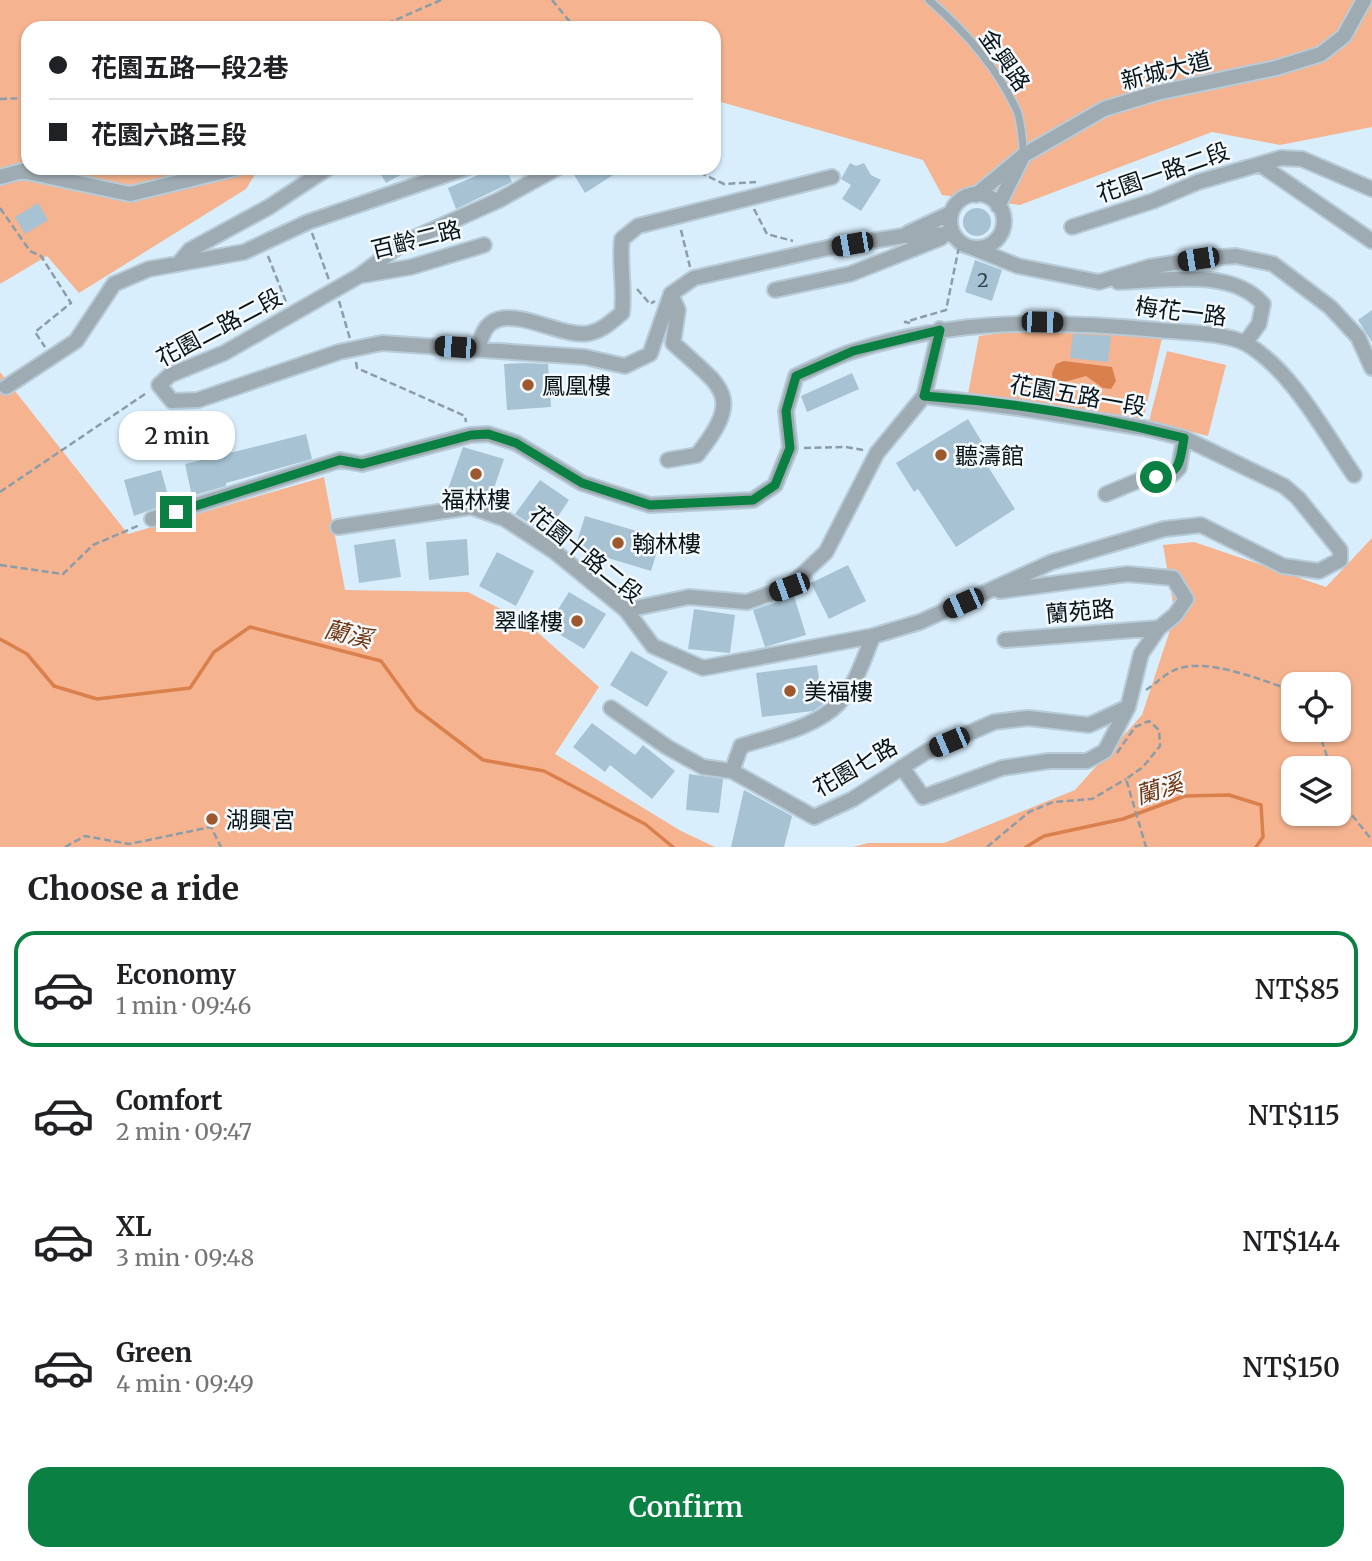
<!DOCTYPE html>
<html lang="en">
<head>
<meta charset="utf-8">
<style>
	:root { --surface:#fff; --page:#f2f2f2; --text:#202124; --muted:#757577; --line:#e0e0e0; --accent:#0b8043 }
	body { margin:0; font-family:Merriweather,"Noto Sans TC",serif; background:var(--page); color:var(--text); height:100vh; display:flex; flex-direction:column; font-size:26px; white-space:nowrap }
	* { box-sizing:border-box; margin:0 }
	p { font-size:23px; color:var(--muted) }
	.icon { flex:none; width:38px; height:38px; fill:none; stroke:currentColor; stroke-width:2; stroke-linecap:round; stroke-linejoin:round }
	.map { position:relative; height:847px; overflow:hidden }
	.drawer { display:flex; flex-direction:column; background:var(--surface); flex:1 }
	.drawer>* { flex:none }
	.top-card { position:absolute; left:21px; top:21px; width:700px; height:154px; border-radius:21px; box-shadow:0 2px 5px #0004; display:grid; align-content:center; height:154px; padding:0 28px; background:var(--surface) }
	.controls { position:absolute; left:1281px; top:672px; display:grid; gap:14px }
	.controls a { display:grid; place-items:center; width:70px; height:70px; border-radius:14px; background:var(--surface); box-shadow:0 2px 5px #0004; font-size:35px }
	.end { position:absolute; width:32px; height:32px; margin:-16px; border:9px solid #0b8043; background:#fff; box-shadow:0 0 0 4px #fff }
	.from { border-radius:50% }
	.bubble { position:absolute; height:49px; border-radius:21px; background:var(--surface); box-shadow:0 2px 5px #0004; font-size:23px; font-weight:600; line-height:49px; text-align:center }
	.car { position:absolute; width:21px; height:42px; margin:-21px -10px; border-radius:9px; box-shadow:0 0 5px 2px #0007; background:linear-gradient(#222 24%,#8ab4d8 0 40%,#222 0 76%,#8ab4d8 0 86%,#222 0) }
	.top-card b { display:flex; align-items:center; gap:24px; height:66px; font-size:26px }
	.top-card b+b { border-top:2px solid var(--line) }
	.top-card i { width:18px; height:18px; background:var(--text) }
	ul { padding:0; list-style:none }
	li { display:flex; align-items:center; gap:21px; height:116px; margin:0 14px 10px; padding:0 14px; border:4px solid transparent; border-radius:21px }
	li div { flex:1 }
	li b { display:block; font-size:26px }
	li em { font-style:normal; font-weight:600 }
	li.on { border-color:var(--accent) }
	li>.icon { width:63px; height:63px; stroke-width:1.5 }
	h2 { padding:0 28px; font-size:32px; line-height:84px }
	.cta { display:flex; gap:14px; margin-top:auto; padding:14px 28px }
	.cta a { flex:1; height:80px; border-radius:21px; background:var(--accent); color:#fff; font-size:28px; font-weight:600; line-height:80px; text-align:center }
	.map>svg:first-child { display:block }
	.green { fill:#f5b38f; fill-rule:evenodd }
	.water { fill:#d9804c }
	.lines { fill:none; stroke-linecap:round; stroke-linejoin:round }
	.stream { stroke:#d9804c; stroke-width:3.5 }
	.building { fill:#a7c2d3 }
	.lane-casing { stroke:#b7cbd8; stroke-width:10 }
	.street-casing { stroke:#b7cbd8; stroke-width:18 }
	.path { stroke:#8b9da8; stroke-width:2.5; stroke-dasharray:7 3.5; stroke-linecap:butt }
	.lane { stroke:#9fabb2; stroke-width:7 }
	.street { stroke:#9fabb2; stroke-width:14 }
	.route { stroke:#0b8043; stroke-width:9 }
	.poi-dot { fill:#9e582e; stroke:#f3f9fc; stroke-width:2.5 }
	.labels { text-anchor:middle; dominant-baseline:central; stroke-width:5; stroke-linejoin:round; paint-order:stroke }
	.number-label { font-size:19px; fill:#304048 }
	.street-label { font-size:23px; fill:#091419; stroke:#f3f9fc }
	.poi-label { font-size:23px; fill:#091419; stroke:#f3f9fc; text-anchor:start }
	.water-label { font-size:24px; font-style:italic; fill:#713711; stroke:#f3f9fc }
</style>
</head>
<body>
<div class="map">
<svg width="1372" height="847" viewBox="0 0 1372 847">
	<rect width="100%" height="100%" fill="#d8eefc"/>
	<path class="green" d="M0,0H1372V127L1280,145L1212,132L1020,205L942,195L923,160L714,100V28H28V168H259L246,189L79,293L47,256L0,284Z
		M1047,327L1162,338L1143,421L968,394L979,336Z
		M1167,351L1226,365L1208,436L1149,421Z
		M0,372L128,534L324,477L345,590L468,592L527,623L599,687L555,754L681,831L715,847H0Z
		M1372,538V847H853L868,843H944L1075,790L1142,715L1175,615L1163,545L1194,542L1326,587ZM1293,684H1339V730H1293ZM1293,768H1339V814H1293Z"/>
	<path class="water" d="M1064,361L1112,367L1116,381L1111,389L1103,388L1086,376L1061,383L1053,381L1052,373L1056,364Z"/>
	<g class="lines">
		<path class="stream" d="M0,639L27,654L54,686L97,699L190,688L214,652L250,627L381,661L416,709L483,760L544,771L645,824L673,847
			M1026,847L1044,836L1123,819L1185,796L1229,795L1261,805L1263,837L1256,847"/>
	</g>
	<path class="building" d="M850,163L856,166L864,163L871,175L881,180L861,211L842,199L851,185L841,179Z
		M377,168H413L386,183Z
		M494,168H506L512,182L456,209L448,188Z
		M570,168H624L585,193Z
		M38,203L48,220L25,234L15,217Z
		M963 222a14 14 0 1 1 28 0a14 14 0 1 1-28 0Z
		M975,260L1002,270L992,301L965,292Z
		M1372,310V342L1358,320Z
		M1073,334L1111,336L1108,362L1070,358Z
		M525,363L548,364L551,407L507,410L504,364Z
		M852,373L859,389L807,412L801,396Z
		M968,419L985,447L978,451L1015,509L956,547L918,489L914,492L896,463Z
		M306,434L312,459L226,483V486L192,496L185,464Z
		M463,447L504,459L490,500L448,489Z
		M161,470L170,503L134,516L124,480Z
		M540,480L569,500L546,534L515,514Z
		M585,516L661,538L651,571L575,548Z
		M395,539L401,577L359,583L354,545Z
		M467,539L469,575L429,580L426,542Z
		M497,552L534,571L516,606L479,586Z
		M848,565L866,601L829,619L811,583Z
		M569,592L606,614L584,649L547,627Z
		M794,596L806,635L765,647L753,610Z
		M694,609L735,615L730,653L688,649Z
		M631,651L668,672L647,707L610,685Z
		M817,665L823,704L813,711L762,717L756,673Z
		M592,723L635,755L643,745L675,771L652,799L610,765L605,772L573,747Z
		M689,774L723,779L719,813L686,810Z
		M744,790L792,816L784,847H731Z"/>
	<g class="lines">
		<g class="lane-casing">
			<path id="lane" d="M929,0C964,30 998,69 1017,111C1022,124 1022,141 1024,155"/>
		</g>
		<g class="street-casing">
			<path id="street" d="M1261,165L1372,241
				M557,168L499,200L403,243L359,276L224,353L170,375L159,385L172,401L198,400L339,352L382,343L585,357L625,366L650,354L671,294L694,278L827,248L903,236L952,234
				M0,177L22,171L130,194L237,168
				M950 221a27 27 0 1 1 54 0a27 27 0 1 1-54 0Z
				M976,195L1024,155L1104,109L1156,93L1276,68L1321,54L1344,36L1364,0
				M998,206L1021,160
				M1072,227L1153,201L1198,182L1281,158L1302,159L1372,189
				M908,233L951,213
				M973,248L1018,266L1099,282L1149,267L1198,259L1236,256L1273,264L1330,307L1358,337L1372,368
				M178,264L190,250L269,207L328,168
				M364,275L411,267L484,245
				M1118,282C1162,281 1231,267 1263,304L1259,324L1245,343
				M775,290L850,274L941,238
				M479,349C487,285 557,341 590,333C603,330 612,321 622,313C625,288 619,264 622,239L638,226L832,177
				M6,387L76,341L114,284L149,269L244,252L308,222L466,168
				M668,460L697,455C745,395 722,388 673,343L678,310L671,294
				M1106,494L1140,480L1172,475L1179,468L1184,438
				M152,519L340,460L362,464L470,435L488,434L516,443L582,483L650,505L753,500L775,485L790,448L786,411L796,376C815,368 834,357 854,351C959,318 1051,320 1158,330C1182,332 1227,333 1247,344C1293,372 1324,432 1354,475
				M338,527L471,507L505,519L555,552L626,610L653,646L703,668L873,636
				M626,610L689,597L747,602L789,587L826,552L877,453L924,396L940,329
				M1005,640L1159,628
				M611,708L667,747L703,767L732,771L814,817L853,799L926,752L994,722L1028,718L1089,725L1128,707
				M902,767L923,797L1002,768L1049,761H1087L1105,751L1128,707L1141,654L1159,628L1175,615L1186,599L1173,578L1127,574L1000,591
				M732,771L741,746C772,736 815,728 839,703C856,685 864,658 873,636L920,622L1052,562L1164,529L1201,525L1283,566L1319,571L1340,560V550L1298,498L1284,486L1184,438L1144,428L1019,408L924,396"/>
		</g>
		<path class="path" d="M552,0L575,28
			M377,28L441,0
			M0,99L28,98
			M690,168L724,184L756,182
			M0,208L30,251L41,256L71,303L35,332L45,347
			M754,209L767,234L793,241
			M681,230L690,267
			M312,233L329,280
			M268,256L286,302
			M637,289L650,304L655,301
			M339,301L350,339
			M910,323L905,322L946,310L959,247
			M356,362L357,368L465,416L466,422
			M804,448L846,447L863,450
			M0,492L148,392
			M0,565L63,574L93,545L140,525
			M1146,690C1155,684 1166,673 1177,669C1207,658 1259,679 1288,689L1293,694
			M1318,730L1331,768
			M1117,753L1135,727L1149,721L1159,730L1160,746L1143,767L1126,779L1146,847
			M1339,799L1372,840
			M65,847L85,836L129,844L211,827L221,847
			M987,847L1029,812L1053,802L1092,799L1126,779"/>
		<use href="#lane" class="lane"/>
		<use href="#street" class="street"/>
	</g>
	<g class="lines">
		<path class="route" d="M176,512L340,460L362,464L471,435L488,434L516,443L582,483L650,505L753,500L775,485L790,448L786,411L796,376L853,351L940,330L924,396C1011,402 1100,417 1184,438C1180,461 1181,474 1156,477"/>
	</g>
	<g class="poi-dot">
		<circle cx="528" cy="385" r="7"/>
		<circle cx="941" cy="455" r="7"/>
		<circle cx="476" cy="474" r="7"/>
		<circle cx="618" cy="543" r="7"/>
		<circle cx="577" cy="621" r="7"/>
		<circle cx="790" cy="691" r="7"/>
		<circle cx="212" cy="819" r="7"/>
	</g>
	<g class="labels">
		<g class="number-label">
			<text x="983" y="280">2</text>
		</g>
		<g class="street-label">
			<text transform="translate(1005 60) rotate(55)">金興路</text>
			<text transform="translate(1166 70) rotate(-14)">新城大道</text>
			<text transform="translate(1163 172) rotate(-19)">花園一路二段</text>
			<text transform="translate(416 239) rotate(-14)">百齡二路</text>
			<text transform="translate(1181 311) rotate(7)">梅花一路</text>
			<text transform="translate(219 327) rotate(-28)">花園二路二段</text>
			<text transform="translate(1078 395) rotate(10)">花園五路一段</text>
			<text transform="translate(586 554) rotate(39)">花園十路二段</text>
			<text transform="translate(1080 611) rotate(-5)">蘭苑路</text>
			<text transform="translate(855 767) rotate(-30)">花園七路</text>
		</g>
		<g class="poi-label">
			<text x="542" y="385">鳳凰樓</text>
			<text x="955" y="455">聽濤館</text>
			<text x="476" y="499" text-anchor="middle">福林樓</text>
			<text x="632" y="543">翰林樓</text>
			<text x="563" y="621" text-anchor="end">翠峰樓</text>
			<text x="804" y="691">美福樓</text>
			<text x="226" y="819">湖興宮</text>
		</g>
		<g class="water-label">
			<text transform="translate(348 634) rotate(14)">蘭溪</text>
			<text transform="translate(1159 789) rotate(-17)">蘭溪</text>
		</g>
	</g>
</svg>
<div class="controls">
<a><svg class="icon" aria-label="locate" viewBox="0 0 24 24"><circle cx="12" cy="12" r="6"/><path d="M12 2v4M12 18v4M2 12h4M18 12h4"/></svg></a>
<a><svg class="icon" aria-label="layers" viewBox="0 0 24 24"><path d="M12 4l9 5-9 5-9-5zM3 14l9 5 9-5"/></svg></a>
</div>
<i class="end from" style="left:1156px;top:477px"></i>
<i class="end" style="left:176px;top:512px"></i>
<div class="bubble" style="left:119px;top:411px;width:116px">2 min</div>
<i class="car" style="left:852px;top:244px;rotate:260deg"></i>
<i class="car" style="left:1198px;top:259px;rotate:261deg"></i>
<i class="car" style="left:1042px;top:322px;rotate:91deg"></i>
<i class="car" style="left:455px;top:347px;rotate:274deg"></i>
<i class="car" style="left:789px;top:587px;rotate:250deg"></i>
<i class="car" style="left:963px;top:603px;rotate:246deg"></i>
<i class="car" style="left:949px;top:742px;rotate:247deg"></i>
<div class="top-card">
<b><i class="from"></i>花園五路一段2巷</b>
<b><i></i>花園六路三段</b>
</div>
</div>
<section class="drawer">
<h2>Choose a ride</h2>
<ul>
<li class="on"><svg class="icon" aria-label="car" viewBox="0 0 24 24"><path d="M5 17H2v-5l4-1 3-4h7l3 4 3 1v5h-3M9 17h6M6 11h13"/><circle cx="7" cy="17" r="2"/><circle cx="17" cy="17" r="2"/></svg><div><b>Economy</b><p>1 min · 09:46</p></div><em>NT$85</em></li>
<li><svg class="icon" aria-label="car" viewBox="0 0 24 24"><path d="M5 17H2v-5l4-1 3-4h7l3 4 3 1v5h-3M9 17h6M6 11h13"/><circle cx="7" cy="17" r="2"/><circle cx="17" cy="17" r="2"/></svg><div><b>Comfort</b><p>2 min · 09:47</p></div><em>NT$115</em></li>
<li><svg class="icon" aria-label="car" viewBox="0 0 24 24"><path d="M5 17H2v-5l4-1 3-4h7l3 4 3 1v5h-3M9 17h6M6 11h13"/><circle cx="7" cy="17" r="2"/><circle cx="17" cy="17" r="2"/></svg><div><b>XL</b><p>3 min · 09:48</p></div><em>NT$144</em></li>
<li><svg class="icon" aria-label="car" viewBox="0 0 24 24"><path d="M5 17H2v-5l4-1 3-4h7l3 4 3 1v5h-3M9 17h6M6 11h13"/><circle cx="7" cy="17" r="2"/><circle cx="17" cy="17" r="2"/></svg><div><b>Green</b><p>4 min · 09:49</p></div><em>NT$150</em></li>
</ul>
<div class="cta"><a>Confirm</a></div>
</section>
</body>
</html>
